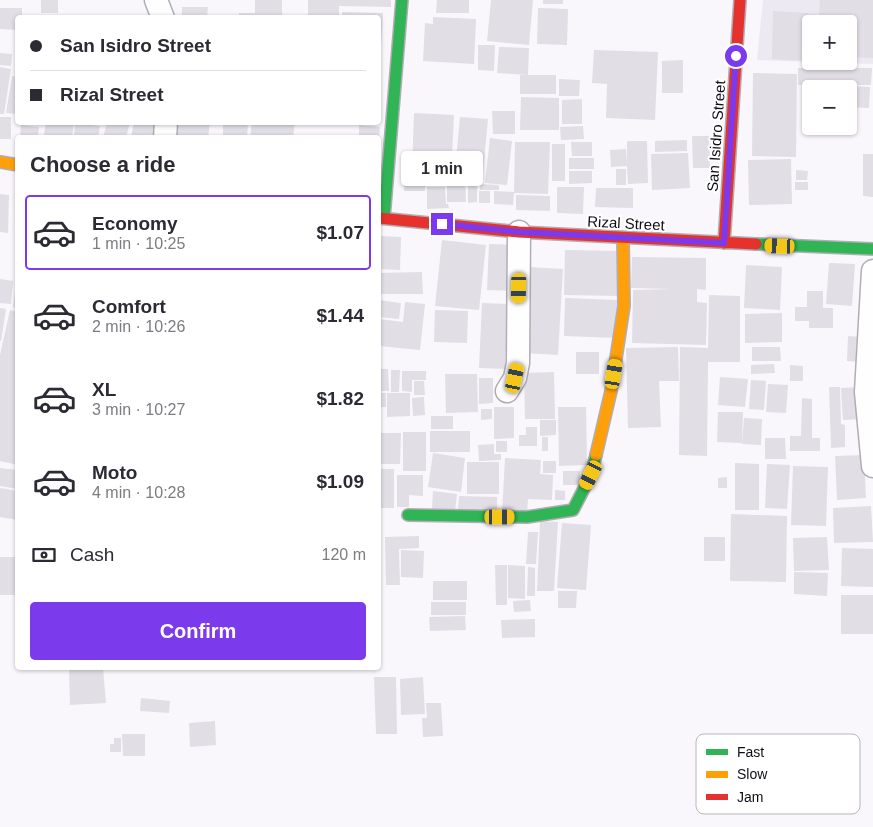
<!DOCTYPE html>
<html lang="en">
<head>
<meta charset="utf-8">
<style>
	:root { --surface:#fff; --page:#f2f2f3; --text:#2b2b33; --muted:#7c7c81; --line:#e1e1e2; --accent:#7c3aed }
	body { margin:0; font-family:Arial,sans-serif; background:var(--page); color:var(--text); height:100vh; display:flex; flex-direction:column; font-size:19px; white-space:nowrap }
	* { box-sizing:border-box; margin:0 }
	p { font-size:16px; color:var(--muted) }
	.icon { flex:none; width:28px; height:28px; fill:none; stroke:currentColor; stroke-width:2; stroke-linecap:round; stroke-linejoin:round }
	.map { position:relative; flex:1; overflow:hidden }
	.drawer { position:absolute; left:15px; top:135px; width:366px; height:535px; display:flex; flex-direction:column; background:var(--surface); border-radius:5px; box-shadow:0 1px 4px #0004 }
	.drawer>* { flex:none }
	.top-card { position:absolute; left:15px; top:15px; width:366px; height:110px; border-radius:5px; box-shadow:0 1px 4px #0004; display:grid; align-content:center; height:110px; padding:0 15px; background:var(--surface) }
	.controls { position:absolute; left:802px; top:15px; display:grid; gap:10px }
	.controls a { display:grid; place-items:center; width:55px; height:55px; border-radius:5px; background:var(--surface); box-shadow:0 1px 4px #0004; font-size:25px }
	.end { position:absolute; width:22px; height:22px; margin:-11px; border:6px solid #7c3aed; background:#fff; box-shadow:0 0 0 2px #fff }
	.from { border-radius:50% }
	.bubble { position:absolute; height:35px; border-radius:5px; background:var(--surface); box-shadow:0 1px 4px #0004; font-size:16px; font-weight:700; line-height:35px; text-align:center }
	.car { position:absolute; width:15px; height:30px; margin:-15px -8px; border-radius:6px; box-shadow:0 0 4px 1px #0007; background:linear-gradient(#f5c518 24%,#345 0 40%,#f5c518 0 76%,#345 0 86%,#f5c518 0) }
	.top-card b { display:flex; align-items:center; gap:18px; height:48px; font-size:19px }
	.top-card b+b { border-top:1px solid var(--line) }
	.top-card i { width:12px; height:12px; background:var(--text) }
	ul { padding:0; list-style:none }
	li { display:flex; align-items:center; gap:15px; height:75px; margin:0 10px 8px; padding:0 5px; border:2px solid transparent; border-radius:5px }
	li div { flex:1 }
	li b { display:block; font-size:19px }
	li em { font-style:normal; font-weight:700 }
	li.on { border-color:var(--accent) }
	li>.icon { width:45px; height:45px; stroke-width:1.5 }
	h2 { padding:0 15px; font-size:22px; line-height:60px }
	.pay { display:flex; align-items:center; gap:12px; height:55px; padding:0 15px; font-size:19px }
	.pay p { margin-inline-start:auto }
	.action { display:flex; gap:10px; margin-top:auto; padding:10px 15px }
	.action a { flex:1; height:58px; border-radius:5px; background:var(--accent); color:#fff; font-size:20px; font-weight:700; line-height:58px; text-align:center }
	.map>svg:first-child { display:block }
	.built { fill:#ece9f2; fill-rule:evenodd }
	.building { fill:#e1dee6 }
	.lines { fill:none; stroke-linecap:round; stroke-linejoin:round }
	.street-casing { stroke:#b0adb4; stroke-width:25 }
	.fast-casing { stroke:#b0adb4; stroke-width:14 }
	.slow-casing { stroke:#b0adb4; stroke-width:14 }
	.jam-casing { stroke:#b0adb4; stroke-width:14 }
	.street { stroke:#fefeff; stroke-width:22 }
	.fast { stroke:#30b455; stroke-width:11 }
	.slow { stroke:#ff9f0a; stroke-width:11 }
	.jam { stroke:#e5322d; stroke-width:11 }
	.route { stroke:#7c3aed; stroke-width:6 }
	.labels { text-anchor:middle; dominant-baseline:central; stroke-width:4; stroke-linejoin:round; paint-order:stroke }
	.street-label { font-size:15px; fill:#100d15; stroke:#fff }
	.key { fill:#fff; stroke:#b7b6b9; stroke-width:1 }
	.key-label { font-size:14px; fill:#100d15 }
</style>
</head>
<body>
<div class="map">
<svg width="873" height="827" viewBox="0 0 873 827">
	<rect width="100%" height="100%" fill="#f9f7fc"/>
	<path class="built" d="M763,0H873V64L757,60ZM811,24H849V61H811Z"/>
	<path class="building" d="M41,0H58V13H41Z
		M255,0H282V18H239V13H255Z
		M308,0H391V7L339,6V18H308Z
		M437,0H469V13H436Z
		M491,0H533L529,45L487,41Z
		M543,0H563V4H543Z
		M820,0H873V58L849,57V24H819Z
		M182,7H208L207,18H182Z
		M0,8H22V18H18V30L0,29Z
		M538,8L568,9L567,45L537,44Z
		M773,11L808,13L806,61L772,59Z
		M342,12L383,13L381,47H379V18H342Z
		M433,17L476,19L474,64L423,61L425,23L433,24Z
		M478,45H495L494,71L478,70Z
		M499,47L529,48L528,75L497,73Z
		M594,50L658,52L655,120L606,118L607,84L592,83Z
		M0,53L12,54L11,66L0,65Z
		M683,60V93H662V61Z
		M0,67L11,69L4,114H0Z
		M798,68H872L871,85H798Z
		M753,73L797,74L796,157L752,156Z
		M520,75H556V94H520Z
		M12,76L18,77L17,114L6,113Z
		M559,79L580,80L579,96H559Z
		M827,85L870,87L869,108L849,107V89H827Z
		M521,97L559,98V130H520Z
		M582,99V124H562V100Z
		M492,111H515V134H493Z
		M414,113L454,115L452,156L429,154V168L412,167Z
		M0,117H11V139H0Z
		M460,117L488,119L483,172L455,170Z
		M46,122H74L72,138L44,135Z
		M107,122H130L126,138H103Z
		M134,122H162L159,138H131Z
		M172,122H210L208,138H170Z
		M223,122H248L247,138H223Z
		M252,122H295L293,138H250Z
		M75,123L100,126L98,138H74Z
		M21,125L39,127L38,138H20Z
		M359,125L380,127L379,138H359Z
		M583,126L584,139L561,140L560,127Z
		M692,136H709L710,168H693Z
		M490,138L512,141L507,185L485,183Z
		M687,140V151L655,152V141Z
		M627,141H647L648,183L628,184L627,166L611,167L610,150L626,149L627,164Z
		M515,142H550L548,194L514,193Z
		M571,142H592V156H572Z
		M552,144H565V181H552Z
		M688,153L690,188L652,190L651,154Z
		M863,154H873V197L863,196Z
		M569,158H594V169H569Z
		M436,159H450V173H437Z
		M791,159L792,204L749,205L748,160Z
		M616,169H626V185H616Z
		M796,170L808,171L807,180H796Z
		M403,171H425V191H404Z
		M569,171H592V183L569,184Z
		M465,174L466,202H447V175Z
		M795,182H808V190H795Z
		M468,184H477V202L468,203Z
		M480,184L499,185V190H480Z
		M427,187H445L446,204H448L449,208L427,209Z
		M557,187H584L583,214L557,213Z
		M596,188H633V208L595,207Z
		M479,191H490V203H479Z
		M494,191L514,192L513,205L494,204Z
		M0,194L9,195L8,233L0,232Z
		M516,195L550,196V211L516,210Z
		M379,236L401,237L400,270L379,269Z
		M442,240L486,245L479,310L435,306Z
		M489,244L517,245L515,291L487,290Z
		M565,250L619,251V296L564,295Z
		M632,257L706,258V290L697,289V302L707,303L706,345L632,343L633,290L672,289L631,288Z
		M829,263L855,264L852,306L826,304Z
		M746,265L782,267L780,310L744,308Z
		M529,267L563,269L558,355L524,353Z
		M422,272L423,294H379V273Z
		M0,279L13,281L11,304L0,303Z
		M16,284H18V308L13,307Z
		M807,291H823V308H833V328H809V321H795V307H807Z
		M709,295L740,296V362H708L707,456L679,455L680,347L708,348Z
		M565,298L618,300L616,338L564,336Z
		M379,300L401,303L399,319L379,317Z
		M405,302L425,304L420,350L379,346V319L403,322Z
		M482,303L508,304L505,369L479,368Z
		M0,308L6,309L1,341H0Z
		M10,310L18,312V465L0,461V355Z
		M435,310L468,311L467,343L434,342Z
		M782,313V342L745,343V314Z
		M848,336L862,337L861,362L847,361Z
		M678,347L679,381H659L661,427L628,428L626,348Z
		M752,347H780L781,361H752Z
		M576,352H599V374H576Z
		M774,364L775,373L751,374V365Z
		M790,365L803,366V381H790Z
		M379,369H388L389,391H379Z
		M391,370H400L399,392H391Z
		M402,371H426V380H412V392L402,391Z
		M554,372L555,419H525L524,373Z
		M445,374H477L478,412L446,413Z
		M720,377L748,379L745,407L718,405Z
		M479,378H493V403L479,404Z
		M751,380L766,381L764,410L749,409Z
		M414,381H424L425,395H414Z
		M768,384L788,385L786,413L766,412Z
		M829,387H840L841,424L845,425V447L831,448Z
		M860,387L862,419L843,420L841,388Z
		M379,393H386V407H379Z
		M387,393H410V416L387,417Z
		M424,397L425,415L413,416L412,398Z
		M802,398L812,399V438H820V451H790V436H801Z
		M494,407H514V438L494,439Z
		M558,407H586L587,465L559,466Z
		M481,409H492V419L481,420Z
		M718,412H743L742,443L717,442Z
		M431,416H453V429H431Z
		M744,418L762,419L761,445L742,444Z
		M540,420H556V435L540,436Z
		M526,427H537V446H519V435H526Z
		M430,431H470V452H430Z
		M403,432H426V471H403Z
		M380,433H401L400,464H379Z
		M542,437H548V451H542Z
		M765,438H785L786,459H765Z
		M496,441H507V452H496Z
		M494,444V454H501V460L479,461L478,445Z
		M433,453L465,458L461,492L428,487Z
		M864,455L866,498L837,500L835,456Z
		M505,458L541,460L540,474L553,475L552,500L528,499L527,515L502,514Z
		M543,461H556V473H543Z
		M467,462H499V494H467Z
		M735,463L759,464V510H735Z
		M767,464L790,465L787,509L765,508Z
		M793,466L828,467L826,526L791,525Z
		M0,468L18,470V489L0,486Z
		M379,469H394V508H379Z
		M563,471H580V485H563Z
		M397,475H423V496L409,495V507H397Z
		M727,477V488H718V478Z
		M0,488L18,491V520L0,517Z
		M555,490L565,491V500H555Z
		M433,491L457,494L455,512L432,509Z
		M459,496L497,497V511L458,510Z
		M871,506L873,542L834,543L833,508Z
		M731,514L787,516L786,582L730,581Z
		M540,521L558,522L554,591H537Z
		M562,523L591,525L586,590L557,588Z
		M528,532H538L536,564H526Z
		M419,536V548L399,549L400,585H386L385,537Z
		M704,537H725V561H704Z
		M827,537L829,570L794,571L793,538Z
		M842,548L873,549V587L841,586Z
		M401,550L424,551L423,578L401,577Z
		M0,557H18V595H0Z
		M495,565H507V605H496Z
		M508,565L525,566V599L508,598Z
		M528,567L535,568V596H527Z
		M794,572L828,573L827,596L794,594Z
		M433,581H467V600H433Z
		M558,591H577L576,608H558Z
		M841,595H873V634H841Z
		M530,600L531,611L514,612L513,601Z
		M431,602H466V615H431Z
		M465,616L466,630L430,631L429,617Z
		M535,619V637L502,638L501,620Z
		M69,668H103L106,703L70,705Z
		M374,677H396L397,734H376Z
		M423,677L425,714L401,715L400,679Z
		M141,698L170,701L169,713L140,711Z
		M426,703H441L443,736L423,737L422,718H427Z
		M215,721L216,745L190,747L189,723Z
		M122,734H145V756H123Z
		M114,738H121V752H110V744H114Z"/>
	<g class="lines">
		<g class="street-casing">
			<path id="street" d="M156,0L163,18
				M165,138L166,122
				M873,271L866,392L873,466
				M507,391L515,378L518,363L519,232"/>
		</g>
		<g class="fast-casing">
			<path id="fast" d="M384,218L402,0
				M756,244L873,249
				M408,515L527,517L573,510L591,475L596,455"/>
		</g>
		<g class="slow-casing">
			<path id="slow" d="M0,162L18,165
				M596,455L611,391L624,306L623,238"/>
		</g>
		<g class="jam-casing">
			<path id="jam" d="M379,218L519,232L756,244
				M724,243L740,0"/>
		</g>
		<use href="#street" class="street"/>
		<use href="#fast" class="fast"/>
		<use href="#slow" class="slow"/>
		<use href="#jam" class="jam"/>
	</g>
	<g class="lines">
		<path class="route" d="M442,224L519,232L724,243L736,56"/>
	</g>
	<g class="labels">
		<g class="street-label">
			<text transform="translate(716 136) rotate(-86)">San Isidro Street</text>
			<text transform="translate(626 223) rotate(3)">Rizal Street</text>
		</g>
	</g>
	<rect x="696" y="734" width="164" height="80" rx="8" class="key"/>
	<rect x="706" y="749" width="22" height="6" fill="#30b455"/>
	<rect x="706" y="771" width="22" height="7" fill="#ff9f0a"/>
	<rect x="706" y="794" width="22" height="6" fill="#e5322d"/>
	<g class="key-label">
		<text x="737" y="757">Fast</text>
		<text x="737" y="779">Slow</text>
		<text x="737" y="802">Jam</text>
	</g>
</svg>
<div class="controls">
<a>+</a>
<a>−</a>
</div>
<i class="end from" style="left:736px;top:56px"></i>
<i class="end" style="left:442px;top:224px"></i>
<div class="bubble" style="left:401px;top:151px;width:82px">1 min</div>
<i class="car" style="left:780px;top:246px;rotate:272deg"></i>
<i class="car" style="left:519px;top:288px;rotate:181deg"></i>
<i class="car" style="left:614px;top:374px;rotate:9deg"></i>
<i class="car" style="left:515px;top:378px;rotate:12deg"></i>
<i class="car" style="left:591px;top:475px;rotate:206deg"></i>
<i class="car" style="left:500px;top:517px;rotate:90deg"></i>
<div class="top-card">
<b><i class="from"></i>San Isidro Street</b>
<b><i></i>Rizal Street</b>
</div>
<section class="drawer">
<h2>Choose a ride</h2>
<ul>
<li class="on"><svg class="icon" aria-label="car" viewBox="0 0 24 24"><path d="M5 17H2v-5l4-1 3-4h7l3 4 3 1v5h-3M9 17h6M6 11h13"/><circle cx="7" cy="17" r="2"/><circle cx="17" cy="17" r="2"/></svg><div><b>Economy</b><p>1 min · 10:25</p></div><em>$1.07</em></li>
<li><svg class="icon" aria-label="car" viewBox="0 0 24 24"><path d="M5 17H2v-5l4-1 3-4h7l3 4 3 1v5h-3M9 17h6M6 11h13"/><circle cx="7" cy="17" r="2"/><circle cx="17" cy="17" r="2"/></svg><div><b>Comfort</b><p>2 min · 10:26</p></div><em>$1.44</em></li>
<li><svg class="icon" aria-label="car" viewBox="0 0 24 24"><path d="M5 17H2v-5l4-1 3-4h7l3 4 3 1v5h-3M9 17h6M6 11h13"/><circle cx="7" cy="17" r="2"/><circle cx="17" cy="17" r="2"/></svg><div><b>XL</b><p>3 min · 10:27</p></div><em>$1.82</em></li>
<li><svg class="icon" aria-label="car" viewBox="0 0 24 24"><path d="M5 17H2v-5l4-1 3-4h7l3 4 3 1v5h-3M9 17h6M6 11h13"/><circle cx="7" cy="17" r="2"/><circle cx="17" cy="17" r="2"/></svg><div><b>Moto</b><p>4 min · 10:28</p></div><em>$1.09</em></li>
</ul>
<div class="pay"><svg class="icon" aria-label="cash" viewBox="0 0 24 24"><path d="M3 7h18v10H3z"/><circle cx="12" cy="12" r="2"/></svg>Cash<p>120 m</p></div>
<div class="action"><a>Confirm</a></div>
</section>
</div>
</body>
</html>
